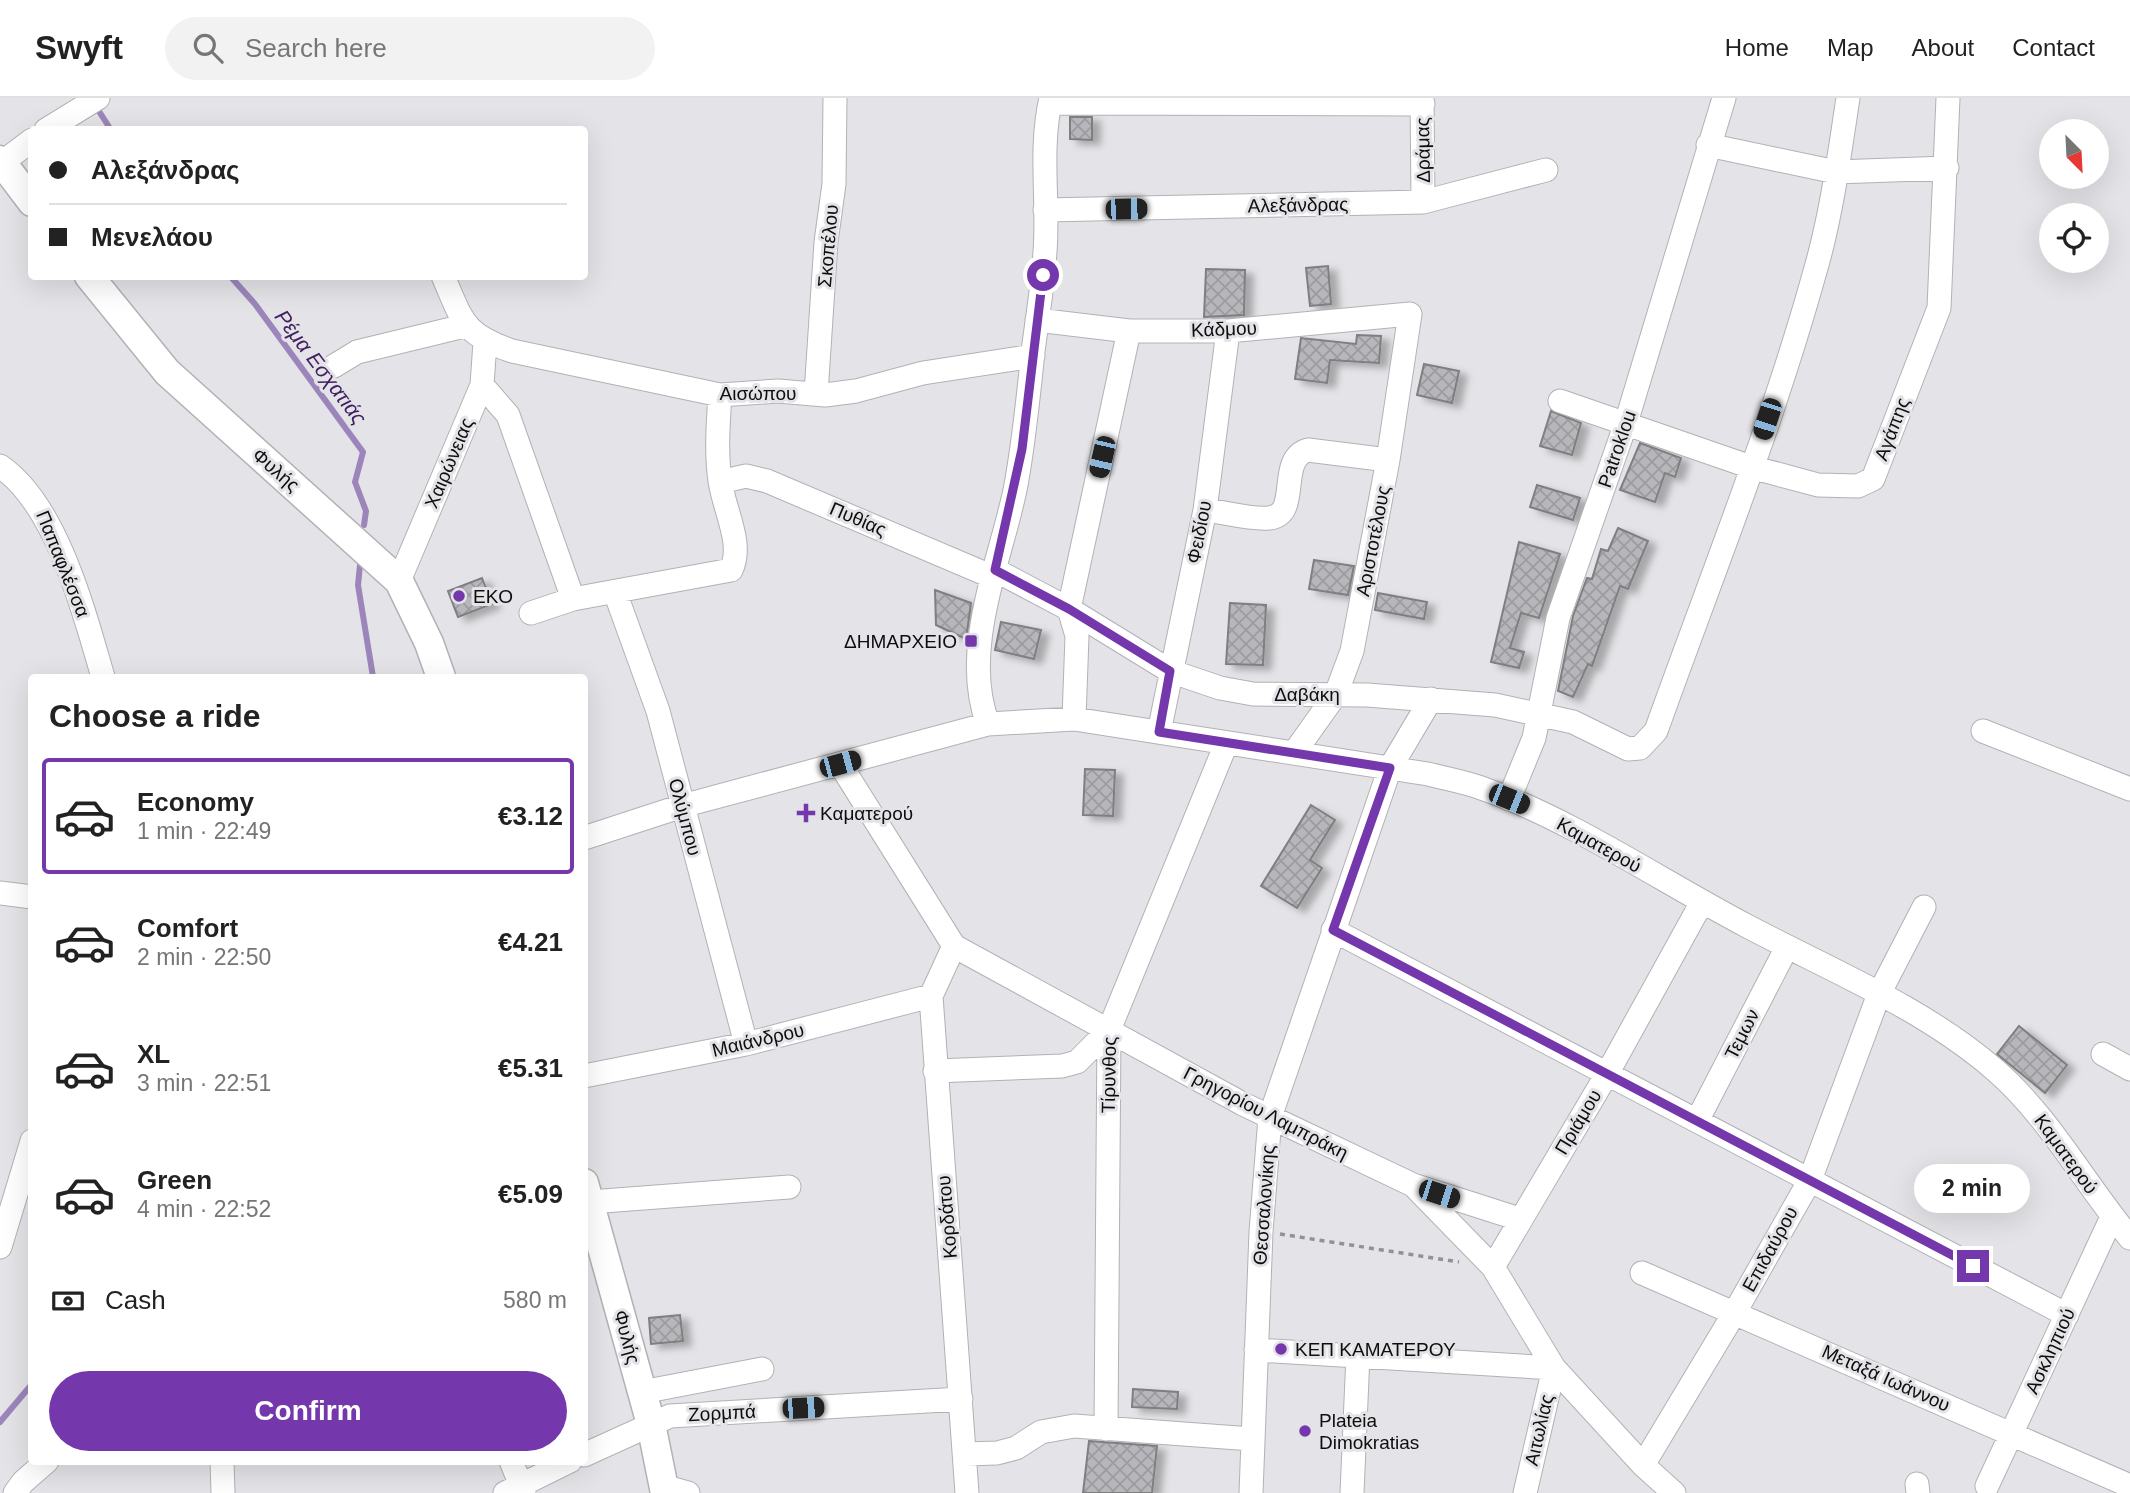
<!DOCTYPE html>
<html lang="en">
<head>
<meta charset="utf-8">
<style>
	:root { --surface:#fff; --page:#f2f2f2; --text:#222; --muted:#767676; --line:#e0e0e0; --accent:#7437ac }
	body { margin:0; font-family:Helvetica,sans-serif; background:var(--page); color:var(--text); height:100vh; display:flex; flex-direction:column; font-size:26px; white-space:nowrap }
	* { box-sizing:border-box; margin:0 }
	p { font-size:23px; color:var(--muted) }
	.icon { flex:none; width:38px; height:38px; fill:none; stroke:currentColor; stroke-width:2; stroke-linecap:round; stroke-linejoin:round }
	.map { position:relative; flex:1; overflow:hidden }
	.sheet { position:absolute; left:28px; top:576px; width:560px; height:791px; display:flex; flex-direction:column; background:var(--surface); border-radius:7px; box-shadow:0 7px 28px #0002 }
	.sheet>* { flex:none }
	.top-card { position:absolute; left:28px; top:28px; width:560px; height:154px; border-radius:7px; box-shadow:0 7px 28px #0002; display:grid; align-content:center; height:154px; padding:0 21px; background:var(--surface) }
	.needle { width:46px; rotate:156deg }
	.tools { position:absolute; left:2039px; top:21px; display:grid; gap:14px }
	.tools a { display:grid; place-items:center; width:70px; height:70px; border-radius:50%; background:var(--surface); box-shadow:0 7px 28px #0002; font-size:35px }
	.end { position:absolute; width:32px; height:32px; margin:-16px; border:9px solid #7437ac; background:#fff; box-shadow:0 0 0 4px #fff }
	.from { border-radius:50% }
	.bubble { position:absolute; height:49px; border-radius:24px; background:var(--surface); box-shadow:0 7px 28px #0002; font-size:23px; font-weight:600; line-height:49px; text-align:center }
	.car { position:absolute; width:21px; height:42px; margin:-21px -10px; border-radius:9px; box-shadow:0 0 5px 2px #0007; background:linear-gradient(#222 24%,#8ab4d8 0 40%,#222 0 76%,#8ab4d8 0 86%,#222 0) }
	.top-card b { display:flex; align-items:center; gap:24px; height:66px; font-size:26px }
	.top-card b+b { border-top:2px solid var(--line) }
	.top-card i { width:18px; height:18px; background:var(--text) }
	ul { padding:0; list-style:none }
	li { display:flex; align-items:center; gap:21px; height:116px; margin:0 14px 10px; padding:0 7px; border:4px solid transparent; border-radius:7px }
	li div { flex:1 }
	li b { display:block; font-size:26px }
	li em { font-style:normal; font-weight:600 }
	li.selected { border-color:var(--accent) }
	li>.icon { width:63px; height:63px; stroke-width:1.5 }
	h2 { padding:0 21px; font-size:32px; line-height:84px }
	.pay { display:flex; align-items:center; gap:18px; height:77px; padding:0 21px; font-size:26px }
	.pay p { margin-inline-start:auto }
	.cta { display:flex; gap:14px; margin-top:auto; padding:14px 21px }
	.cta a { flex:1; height:80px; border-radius:42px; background:var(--accent); color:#fff; font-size:28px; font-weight:600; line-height:80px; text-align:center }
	header { display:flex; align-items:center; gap:42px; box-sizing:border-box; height:98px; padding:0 35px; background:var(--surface); border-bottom:2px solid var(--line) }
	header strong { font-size:33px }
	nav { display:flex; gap:38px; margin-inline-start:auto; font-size:24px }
	.search { width:490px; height:63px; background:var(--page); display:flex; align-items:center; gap:18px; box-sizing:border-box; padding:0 24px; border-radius:38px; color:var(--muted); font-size:26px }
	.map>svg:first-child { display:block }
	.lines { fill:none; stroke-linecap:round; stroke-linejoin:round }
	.stream { stroke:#9c85bb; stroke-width:6 }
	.building { fill:url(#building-cross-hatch); stroke:#7f7e81; stroke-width:2; filter:url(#shadow) }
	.minor-casing { stroke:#b2b1b5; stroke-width:25 }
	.major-casing { stroke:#b2b1b5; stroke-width:31 }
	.path { stroke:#929194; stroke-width:3.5; stroke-dasharray:5 5; stroke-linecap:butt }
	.minor { stroke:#fff; stroke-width:23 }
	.major { stroke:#fff; stroke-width:28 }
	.route { stroke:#7437ac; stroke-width:9 }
	.poi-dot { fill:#7437ac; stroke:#e4e3e7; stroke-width:2.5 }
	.labels { text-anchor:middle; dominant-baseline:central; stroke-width:6; stroke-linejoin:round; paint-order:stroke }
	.street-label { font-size:19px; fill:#0e0d0e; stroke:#e4e3e7 }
	.poi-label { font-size:19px; fill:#0e0d0e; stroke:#e4e3e7; text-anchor:start }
	.water-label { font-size:21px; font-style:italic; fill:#412062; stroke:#e4e3e7 }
</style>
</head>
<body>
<header>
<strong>Swyft</strong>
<div class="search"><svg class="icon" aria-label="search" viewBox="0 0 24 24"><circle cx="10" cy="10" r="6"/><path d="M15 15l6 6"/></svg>Search here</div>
<nav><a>Home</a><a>Map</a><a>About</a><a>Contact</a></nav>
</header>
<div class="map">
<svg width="2130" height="1395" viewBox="0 0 2130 1395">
	<defs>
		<pattern id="building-cross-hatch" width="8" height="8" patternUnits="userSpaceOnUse" patternTransform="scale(1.75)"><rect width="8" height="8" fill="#b7b6ba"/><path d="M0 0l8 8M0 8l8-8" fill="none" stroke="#9c9b9f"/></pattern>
		<filter id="shadow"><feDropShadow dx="8" dy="4.5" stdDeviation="3.5" flood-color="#0004"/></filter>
	</defs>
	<rect width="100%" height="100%" fill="#e4e3e7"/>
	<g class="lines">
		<path class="stream" d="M95,7L111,32
			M230,178L255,206L363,354L355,384L366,413L364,427
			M360,467L358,487L373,579
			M0,1324L32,1286"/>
	</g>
	<path class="building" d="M1070,19H1092V42L1070,41Z
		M1328,168L1331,206L1310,208L1306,170Z
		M1206,171L1245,172L1244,217L1204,219Z
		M1357,237L1381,238L1379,265L1330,262L1327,285L1295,281L1301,240L1356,246Z
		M1424,266L1459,273L1452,305L1417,297Z
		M1551,313L1581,325L1572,357L1540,348Z
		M1640,345L1681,360L1675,379L1665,375L1655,404L1620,392Z
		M1537,387L1580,400L1573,422L1530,409Z
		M1618,430L1648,443L1628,491L1620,488L1592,568L1588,566L1573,599L1558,593L1573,518L1587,480L1592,481L1601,451L1608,453Z
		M1519,444L1560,456L1539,520L1521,515L1510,550L1524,554L1519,570L1491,564Z
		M1314,462L1354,468L1348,497L1309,491Z
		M482,480L492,506L458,519L448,493Z
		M935,492L971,505L966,541L936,527Z
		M1378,495L1427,504L1424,521L1375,512Z
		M1230,505L1266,507L1263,567L1226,566Z
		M1001,524L1041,532L1034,561L995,552Z
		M1085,671L1115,672L1113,718L1083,717Z
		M1311,707L1335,722L1310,762L1322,770L1297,810L1261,788Z
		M2019,928L2067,967L2045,995L1997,956Z
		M680,1217L683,1243L651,1246L649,1220Z
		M1133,1291L1178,1294L1177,1311L1132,1309Z
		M1089,1343L1157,1348L1152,1395H1083Z"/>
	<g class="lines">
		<g class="minor-casing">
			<path id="minor" d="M1422,0L1423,104
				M1050,5L1423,6
				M46,32L98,0
				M1708,47L1836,74L1947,70
				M0,66L32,42
				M1045,112L1423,104L1546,72
				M443,178C463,224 463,236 512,253L720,297L778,293L825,297L856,293L923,275L1033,258
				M1037,222L1129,233H1228L1410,216L1388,362L1352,553L1336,596L1294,655
				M334,268L357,254L464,228
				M482,287L508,317L573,501
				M816,296L826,144L834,86L835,0
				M1560,303L1751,369L1818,387L1858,388L1873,381L1939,210L1948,0
				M0,368C57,407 84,514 103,579
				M720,384L746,378L767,383L993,479
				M1205,412C1225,414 1250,422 1269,420C1302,417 1276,361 1308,352L1388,362
				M995,472L1069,511L1170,573L1220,590L1253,596L1367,597L1495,607L1573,624L1628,651L1640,650L1656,633C1710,482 1771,331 1814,177C1831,120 1839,59 1848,0
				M399,483L482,287L485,244
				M615,494L658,613L746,946
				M531,515L573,501L731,472C744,446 724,412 720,383C716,355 718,326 720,297
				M1074,621L1077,538L1069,511L1129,233
				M988,626C960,553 1000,464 1015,392C1024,346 1028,300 1033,254C1037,221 1043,187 1045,154C1049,102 1039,52 1051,0
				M1983,633L2130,691
				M1159,634L1205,412L1228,233
				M840,666L954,848L1243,1006L1413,1087L1493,1169L1554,1270L1643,1367L1674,1395
				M1509,701L1534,640L1558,520L1626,325L1724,0
				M584,740L682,708L988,626L1074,621L1428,676C1447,681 1466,684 1484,691C1572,722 1663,784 1747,828C1830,872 1922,909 1994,971C2049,1018 2084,1085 2130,1140
				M0,795L32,799
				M1333,832L2067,1217
				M954,848L931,898L967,1395
				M2103,956L2130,971
				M935,973L1062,968L1077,964L1109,932
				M584,978L746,946L931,898
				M1697,1023L1787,849
				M1416,1088L1519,1121
				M590,1104L789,1089
				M0,1149L32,1043
				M1493,1169L1607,976L1702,804
				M1642,1175L2130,1388
				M1256,1252L1554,1270
				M642,1294L762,1271
				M1106,1331L1109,932L1226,646
				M965,1356L997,1355L1016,1350L1041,1334L1074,1328L1252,1341
				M584,1357L670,1318L961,1301
				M222,1363L223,1395
				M511,1363L524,1395
				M1643,1367L1735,1214L1810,1082L1879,896L1924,809
				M1917,1386L1918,1395
				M663,1388L688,1395
				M1987,1388L2112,1119
				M15,1395L23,1384L47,1363
				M505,1395L570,1363
				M1251,1395L1261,1134L1270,1019L1390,670L1431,601
				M1352,1395L1358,1257
				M1525,1395L1554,1270"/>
		</g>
		<g class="major-casing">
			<path id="major" d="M0,62L32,104
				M89,178L167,274L399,483L429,545L441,579
				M584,1085L651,1326L665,1395"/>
		</g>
		<path class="path" d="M1280,1136L1459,1164"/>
		<use href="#minor" class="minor"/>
		<use href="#major" class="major"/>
	</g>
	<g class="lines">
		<path class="route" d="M1043,177L1022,351L995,472L1069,511L1170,573L1159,634L1390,670L1333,832L1973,1168"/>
	</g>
	<g class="poi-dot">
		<circle cx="459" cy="498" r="7"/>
		<rect x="964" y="536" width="14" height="14" rx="3.5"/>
		<path d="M802.5 704.5h7v7h7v7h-7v7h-7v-7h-7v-7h7z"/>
		<circle cx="1281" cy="1251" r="7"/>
		<circle cx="1305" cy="1333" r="7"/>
	</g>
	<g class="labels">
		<g class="street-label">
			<text transform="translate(1423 52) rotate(-91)">Δράμας</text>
			<text transform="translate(1298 107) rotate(-1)">Αλεξάνδρας</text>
			<text transform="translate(828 148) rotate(-85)">Σκοπέλου</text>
			<text transform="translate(1224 231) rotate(-2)">Κάδμου</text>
			<text x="758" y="295">Αισώπου</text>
			<text transform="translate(1892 331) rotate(-69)">Αγάπης</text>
			<text transform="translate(1617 351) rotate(-71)">Patroklou</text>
			<text transform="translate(449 365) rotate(-67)">Χαιρώνειας</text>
			<text transform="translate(276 372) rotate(41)">Φυλής</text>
			<text transform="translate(858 421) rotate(23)">Πυθίας</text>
			<text transform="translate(1199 434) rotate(-79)">Φειδίου</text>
			<text transform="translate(1373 443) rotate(-79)">Αριστοτέλους</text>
			<text transform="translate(63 466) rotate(68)">Παπαφλέσσα</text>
			<text x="1307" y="596">Δαβάκη</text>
			<text transform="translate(685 719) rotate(75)">Ολύμπου</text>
			<text transform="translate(1599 747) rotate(29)">Καματερού</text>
			<text transform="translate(1742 936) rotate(-63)">Τεμων</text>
			<text transform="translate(758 942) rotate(-13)">Μαιάνδρου</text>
			<text transform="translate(1109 977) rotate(-89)">Τίρυνθος</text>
			<text transform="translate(1266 1015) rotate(27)">Γρηγορίου Λαμπράκη</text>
			<text transform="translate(1578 1024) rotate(-59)">Πριάμου</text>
			<text transform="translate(2066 1056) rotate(54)">Καματερού</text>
			<text transform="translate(1264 1107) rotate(-86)">Θεσσαλονίκης</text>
			<text transform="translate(947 1119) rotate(-95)">Κορδάτου</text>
			<text transform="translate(1770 1151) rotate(-61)">Επιδαύρου</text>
			<text transform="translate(627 1239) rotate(75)">Φυλής</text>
			<text transform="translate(2050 1253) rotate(-65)">Ασκληπιού</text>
			<text transform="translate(1886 1280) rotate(24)">Μεταξά Ιωάννου</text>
			<text transform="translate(722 1315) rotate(-3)">Ζορμπά</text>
			<text transform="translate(1539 1332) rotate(-77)">Αιτωλίας</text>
		</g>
		<g class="poi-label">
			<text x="473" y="498">EKO</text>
			<text x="957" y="543" text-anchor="end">ΔΗΜΑΡΧΕΙΟ</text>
			<text x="820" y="715">Καματερού</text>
			<text x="1295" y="1251">ΚΕΠ ΚΑΜΑΤΕΡΟΥ</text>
			<text x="1319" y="1322">Plateia<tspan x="1319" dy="22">Dimokratias</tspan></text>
		</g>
		<g class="water-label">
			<text transform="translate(321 269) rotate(53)">Ρέμα Εσχατιάς</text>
		</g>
	</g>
</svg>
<div class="tools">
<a><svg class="needle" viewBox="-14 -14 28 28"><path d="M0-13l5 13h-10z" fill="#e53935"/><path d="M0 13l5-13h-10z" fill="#767676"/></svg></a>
<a><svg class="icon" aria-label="locate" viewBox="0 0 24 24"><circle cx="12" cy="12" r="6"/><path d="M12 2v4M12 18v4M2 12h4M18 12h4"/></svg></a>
</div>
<i class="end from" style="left:1043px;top:177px"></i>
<i class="end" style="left:1973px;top:1168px"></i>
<div class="bubble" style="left:1914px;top:1066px;width:116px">2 min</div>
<i class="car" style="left:1126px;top:111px;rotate:89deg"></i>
<i class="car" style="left:1767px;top:321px;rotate:198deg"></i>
<i class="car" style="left:1102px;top:359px;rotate:193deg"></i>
<i class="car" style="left:840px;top:666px;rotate:75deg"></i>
<i class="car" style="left:1509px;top:701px;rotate:112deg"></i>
<i class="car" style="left:1439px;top:1096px;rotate:108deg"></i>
<i class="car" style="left:803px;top:1310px;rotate:87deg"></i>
<div class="top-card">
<b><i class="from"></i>Αλεξάνδρας</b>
<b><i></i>Μενελάου</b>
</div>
<section class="sheet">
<h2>Choose a ride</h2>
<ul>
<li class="selected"><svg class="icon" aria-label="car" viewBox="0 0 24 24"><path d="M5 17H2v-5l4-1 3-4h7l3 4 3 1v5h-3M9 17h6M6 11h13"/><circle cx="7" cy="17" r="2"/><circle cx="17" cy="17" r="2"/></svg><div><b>Economy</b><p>1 min · 22:49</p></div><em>€3.12</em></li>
<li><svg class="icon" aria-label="car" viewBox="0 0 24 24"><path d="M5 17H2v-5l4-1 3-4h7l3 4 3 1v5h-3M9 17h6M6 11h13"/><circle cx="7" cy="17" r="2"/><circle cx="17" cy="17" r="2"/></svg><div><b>Comfort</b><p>2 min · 22:50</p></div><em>€4.21</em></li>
<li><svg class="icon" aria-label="car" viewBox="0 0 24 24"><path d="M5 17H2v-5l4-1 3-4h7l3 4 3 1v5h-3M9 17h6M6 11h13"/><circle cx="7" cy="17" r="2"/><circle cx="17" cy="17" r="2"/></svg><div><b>XL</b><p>3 min · 22:51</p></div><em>€5.31</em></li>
<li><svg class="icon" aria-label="car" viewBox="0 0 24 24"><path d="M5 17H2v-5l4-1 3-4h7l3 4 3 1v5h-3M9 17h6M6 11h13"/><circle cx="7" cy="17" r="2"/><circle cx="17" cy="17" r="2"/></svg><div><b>Green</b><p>4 min · 22:52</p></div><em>€5.09</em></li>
</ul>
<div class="pay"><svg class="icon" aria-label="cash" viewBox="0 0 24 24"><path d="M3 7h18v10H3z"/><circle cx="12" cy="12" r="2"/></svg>Cash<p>580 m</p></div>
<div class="cta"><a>Confirm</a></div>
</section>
</div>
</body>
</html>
